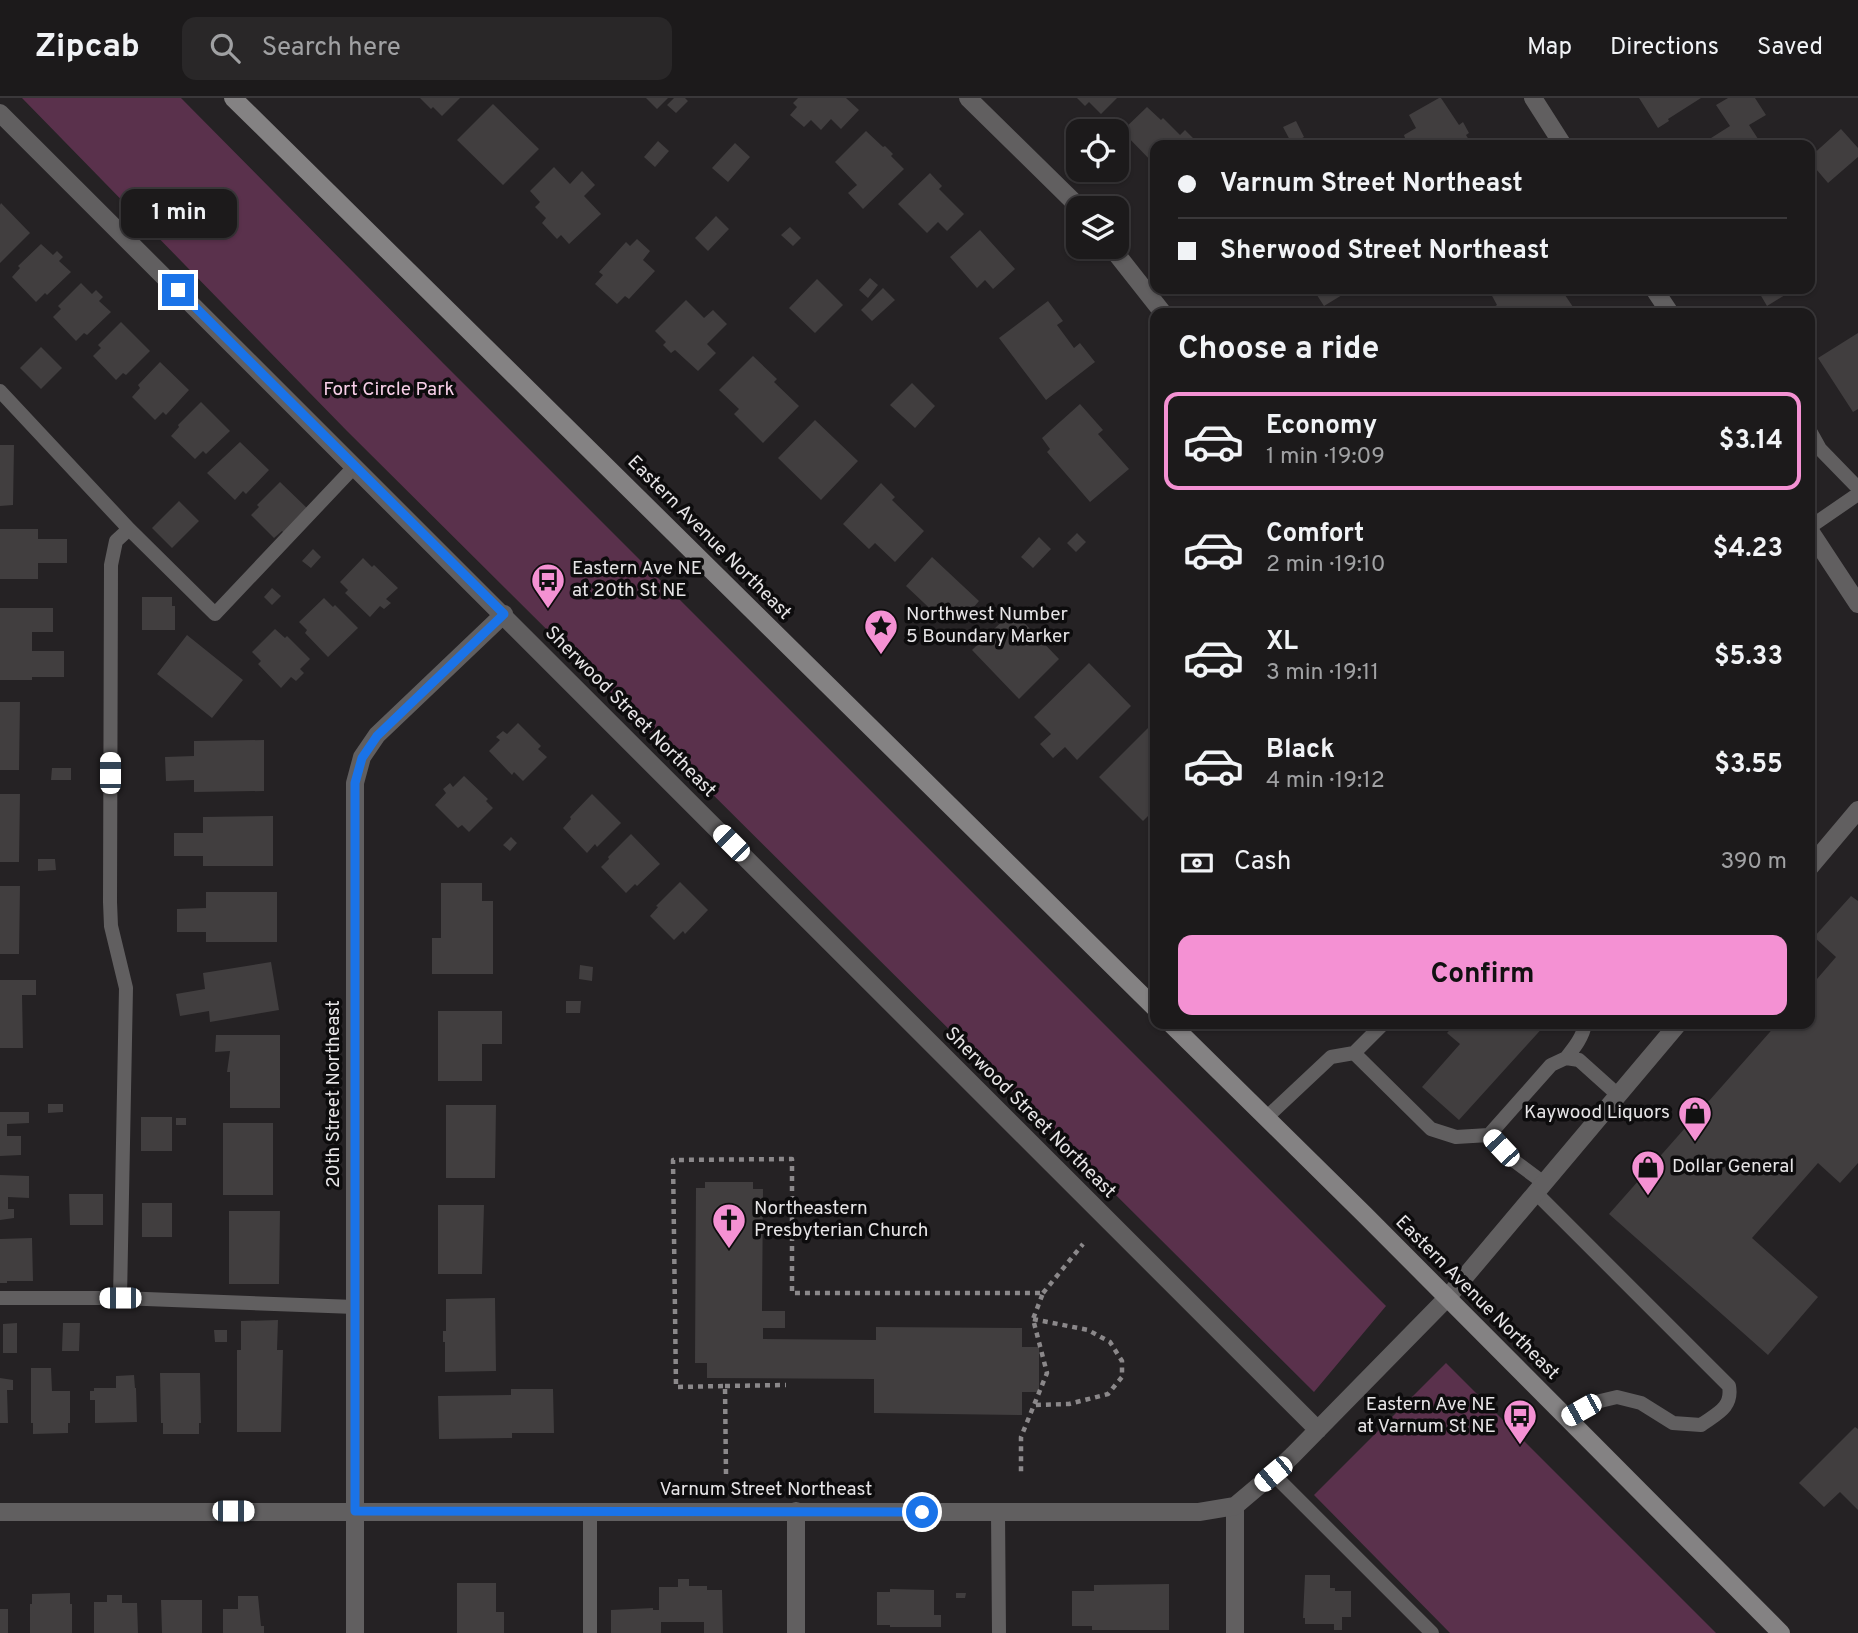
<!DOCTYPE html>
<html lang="en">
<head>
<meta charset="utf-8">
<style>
	:root { --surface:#1c1a1b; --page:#292728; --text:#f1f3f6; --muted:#a0a1a3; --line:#3a383a; --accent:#f491d3 }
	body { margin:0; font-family:Overpass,sans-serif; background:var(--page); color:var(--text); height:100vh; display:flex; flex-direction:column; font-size:26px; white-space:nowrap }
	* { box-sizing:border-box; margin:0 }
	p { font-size:23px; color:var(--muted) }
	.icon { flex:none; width:38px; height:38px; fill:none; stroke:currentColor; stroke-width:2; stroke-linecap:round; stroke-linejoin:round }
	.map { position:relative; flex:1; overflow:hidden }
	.details { position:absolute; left:1150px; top:210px; width:665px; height:721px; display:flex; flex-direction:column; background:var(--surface); border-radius:14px; box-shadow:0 2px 5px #0004,0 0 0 2px var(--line) }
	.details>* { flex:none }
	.top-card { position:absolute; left:1150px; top:42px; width:665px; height:154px; border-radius:14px; box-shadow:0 2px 5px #0004,0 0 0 2px var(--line); display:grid; align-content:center; height:154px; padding:0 28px; background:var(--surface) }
	.buttons { position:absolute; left:1066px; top:21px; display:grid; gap:14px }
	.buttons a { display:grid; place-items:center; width:63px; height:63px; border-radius:14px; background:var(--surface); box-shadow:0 2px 5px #0004,0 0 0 2px var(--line); font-size:35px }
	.end { position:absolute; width:32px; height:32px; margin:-16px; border:9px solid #1a73e8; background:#fff; box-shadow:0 0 0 4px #fff }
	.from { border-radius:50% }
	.bubble { position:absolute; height:49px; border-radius:14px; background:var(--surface); box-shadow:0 2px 5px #0004,0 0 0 2px var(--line); font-size:23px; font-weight:700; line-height:49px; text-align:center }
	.car { position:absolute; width:21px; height:42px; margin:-21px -10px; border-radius:9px; box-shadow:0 0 5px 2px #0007; background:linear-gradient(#fff 24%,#345 0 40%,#fff 0 76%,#345 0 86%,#fff 0) }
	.top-card b { display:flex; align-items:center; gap:24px; height:66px; font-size:26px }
	.top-card b+b { border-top:2px solid var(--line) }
	.top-card i { width:18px; height:18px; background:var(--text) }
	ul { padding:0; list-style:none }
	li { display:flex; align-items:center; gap:21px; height:98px; margin:0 14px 10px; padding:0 14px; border:4px solid transparent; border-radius:14px }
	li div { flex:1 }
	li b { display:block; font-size:26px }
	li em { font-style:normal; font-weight:700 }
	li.active { border-color:var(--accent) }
	li>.icon { width:63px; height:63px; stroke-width:1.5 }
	h2 { padding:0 28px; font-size:32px; line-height:84px }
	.pay { display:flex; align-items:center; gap:18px; height:77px; padding:0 28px; font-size:26px }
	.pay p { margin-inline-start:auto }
	.cta { display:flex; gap:14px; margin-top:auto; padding:14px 28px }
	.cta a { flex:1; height:80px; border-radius:14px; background:var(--accent); color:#111; font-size:28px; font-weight:700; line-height:80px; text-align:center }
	header { display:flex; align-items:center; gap:42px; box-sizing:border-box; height:98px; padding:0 35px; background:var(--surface); border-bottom:2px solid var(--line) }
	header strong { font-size:33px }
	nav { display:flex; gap:38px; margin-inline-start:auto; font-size:24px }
	.search { width:490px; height:63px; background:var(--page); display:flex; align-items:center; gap:18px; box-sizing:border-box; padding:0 24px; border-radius:14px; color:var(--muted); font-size:26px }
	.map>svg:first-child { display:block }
	.green { fill:#5a314c }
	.building { fill:#413e3f }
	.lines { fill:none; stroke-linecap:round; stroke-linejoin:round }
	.path { stroke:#8b888a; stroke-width:4.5; stroke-dasharray:5 5; stroke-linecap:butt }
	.service { stroke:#615f60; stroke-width:14 }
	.minor { stroke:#615f60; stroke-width:18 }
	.tertiary { stroke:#615f60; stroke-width:18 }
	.secondary { stroke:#848283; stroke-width:18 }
	.route { stroke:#1a73e8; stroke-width:9 }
	.labels { text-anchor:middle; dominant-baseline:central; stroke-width:7; stroke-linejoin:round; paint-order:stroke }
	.park-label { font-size:19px; fill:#f8cfe8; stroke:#0d0c0d }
	.street-label { font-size:19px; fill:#e6e4e6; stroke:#0d0c0d }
	.poi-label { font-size:19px; fill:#e6e4e6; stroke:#0d0c0d; text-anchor:start }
</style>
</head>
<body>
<header>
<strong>Zipcab</strong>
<div class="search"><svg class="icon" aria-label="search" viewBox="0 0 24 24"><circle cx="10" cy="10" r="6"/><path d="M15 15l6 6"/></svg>Search here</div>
<nav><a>Map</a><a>Directions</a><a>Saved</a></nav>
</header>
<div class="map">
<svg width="1858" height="1535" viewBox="0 0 1858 1535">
	<rect width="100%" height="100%" fill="#252224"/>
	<path class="green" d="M22,0H181L444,266L1386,1208L1314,1294L347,333Z
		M1446,1265L1716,1535H1450L1314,1397Z"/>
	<path class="building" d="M420,0H460L442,18L433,9L431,11Z
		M646,0H668L657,11Z
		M674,0H685L688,3L676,15L667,7Z
		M798,0H846L859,12L841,31L831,21L821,32L811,22L804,29L790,17L797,9L793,5Z
		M1077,0H1117L1101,16L1089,4L1085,8Z
		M1439,0H1441L1459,27L1463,24L1469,35L1466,37L1472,47H1399L1397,45L1405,40L1404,37L1416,30L1409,17Z
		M1639,0H1701L1668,21L1669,23L1658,30Z
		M1728,0H1755L1766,17L1749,27L1762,47H1700L1730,28L1716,7Z
		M493,6L539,51L503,87L457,42Z
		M1147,9L1161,22L1163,20L1180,37L1185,32L1196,43L1193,47H1155V67L1122,33Z
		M1296,23L1304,39L1292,46L1283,29Z
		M1841,31L1858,50V59L1828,85L1810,64V59Z
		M866,33L883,49L885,48L893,56L891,58L904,71L863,111L848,95L857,87L835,64Z
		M658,43L669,53L655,69L644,59Z
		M735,45L750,59L728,84L712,70Z
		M554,69L570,86L582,73L595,87L584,98L601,116L569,146L561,137L557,141L542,125L546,120L535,109L540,104L530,93Z
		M930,75L942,88L939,91L964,116L947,133L938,124L927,135L898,106Z
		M1,105L30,135L0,165V107Z
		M716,118L729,131L708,153L695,140Z
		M790,129L801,140L793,148L781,137Z
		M980,132L1015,171L993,191L985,182L977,190L950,159Z
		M637,141L650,153L643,162L655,173L629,201L625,198L617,206L595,186L603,177L599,174L626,144L630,148Z
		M41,146L53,157L57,153L63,159L59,163L71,174L47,197L45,195L36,204L12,179L20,170L18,168Z
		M870,180L878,187L868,200L859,192Z
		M817,181L843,207L815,235L789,210Z
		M81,185L92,196L96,192L103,199L99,203L111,214L87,237L84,235L76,243L53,219L61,211L58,208Z
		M883,190L895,202L872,223L861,212Z
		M1313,191H1352L1324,208Z
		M1499,191H1561L1577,215H1484L1497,207L1491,196Z
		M1757,191H1795L1767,208Z
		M686,202L704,220L713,212L727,226L707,246L716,255L698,273L675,252L671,255L663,247L666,244L655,233Z
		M1048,203L1063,223L1057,227L1074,250L1080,245L1095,264L1046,302L999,240Z
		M121,224L150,253L126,277L123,275L116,282L93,258L101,250L98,247Z
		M1858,235V311L1853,314L1818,260Z
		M41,249L62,270L41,291L20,270Z
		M753,258L777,281L774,284L799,308L763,345L734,316L739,311L719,292Z
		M160,264L189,292L166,317L163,314L155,322L132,299L140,290L138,287Z
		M912,285L935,308L915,330L890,307Z
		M201,304L230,333L206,356L203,353L195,361L171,338L179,329L178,327Z
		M1080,306L1103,332L1098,336L1129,371L1090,404L1047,354L1050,351L1042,340Z
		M815,322L858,363L821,402L778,360Z
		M240,344L269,372L246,396L243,393L235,402L207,375Z
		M0,347H14L13,407L0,408Z
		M280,384L309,412L285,436L282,433L274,440L251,417L259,409L257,407Z
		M881,385L895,399L892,402L924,433L895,464L875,445L869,451L843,426Z
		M179,403L199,423L172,450L152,430Z
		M0,431H38V441H67V465H38V481H0Z
		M1077,435L1086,444L1076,454L1067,445Z
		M1039,439L1051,451L1033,470L1021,459Z
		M1153,445H1155V462H1151Z
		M313,451L321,459L311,470L302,463Z
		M932,459L979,503L961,524L949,513L941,521L906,488Z
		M363,460L372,469L374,467L398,490L386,501L391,505L384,511L380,508L370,519L345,495L348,492L340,484Z
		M272,490L281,498L272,507L264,499Z
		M142,499H172V508H175V532H142Z
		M324,500L333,509L335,507L358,530L328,559L305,535L307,532L299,524Z
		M0,510H53V534H32V553H64V579H32V582H0Z
		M1013,513L1059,561L1019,601L972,552Z
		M275,531L285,540L287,538L310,561L300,571L304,575L296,583L291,579L281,590L258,566L261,563L252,554Z
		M187,537L243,582L212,620L157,576Z
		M1089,565L1131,608L1077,662L1065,649L1053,660L1040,646L1051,636L1034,619Z
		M0,604H20L19,672H0Z
		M1155,623V711L1143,723L1099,679Z
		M518,625L541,648L538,651L547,659L523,683L514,674L512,677L489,653L500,642L496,639L503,633L507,636Z
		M264,642V693L194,694V682L166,683L165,659L194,658V643Z
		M52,670H71V682H51Z
		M464,678L488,701L486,703L493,710L469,734L462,727L458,730L435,707L446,695L443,691L450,685L453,689Z
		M0,696H20L19,764H0Z
		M592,696L621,725L597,749L595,746L587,755L563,730L571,721L570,719Z
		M273,718V768H203V758H174V735H203V719Z
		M631,736L660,766L637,788L635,786L626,795L601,769L609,761L608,759Z
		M511,739L517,745L510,753L503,747Z
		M38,761H55L56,772L38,773Z
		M680,784L708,812L685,836L683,833L674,842L650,818L658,809L656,808Z
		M441,785H482V803H493V876H432V840H441Z
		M0,788H20L19,856H0Z
		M206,794H277V844H206V834H177V811L206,810Z
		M1851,798L1858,803V1065L1840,1085L1818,1065L1752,1140L1818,1199L1768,1257L1609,1116L1777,926H1810V889L1836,859L1814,839Z
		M271,864L279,912L210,924L209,913L180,918L176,896L205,891L203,875Z
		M580,867L593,869L592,883L579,881Z
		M0,882H36V897H22L23,950H0Z
		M566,903H581L580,915H566Z
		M438,913H502V946H482V983H438Z
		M1455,926H1546L1459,1022L1422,989L1460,946L1447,935Z
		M216,937H280V1010H230V974H227L230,953L215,954Z
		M48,1006H63V1014L48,1015Z
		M446,1007H496L495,1080H446Z
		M0,1014H29V1025L7,1026V1038H21V1057L0,1058Z
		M141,1019H172V1053H141Z
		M176,1020H186V1027H176Z
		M223,1025H273V1097H223Z
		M0,1077L29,1078V1100L8,1099V1111H14V1120L0,1122Z
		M705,1084H753V1091H763L762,1213H785V1230H763V1241L876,1242V1229L1022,1230V1249H1039V1294H1022V1317L874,1315V1281L707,1280V1265H695L696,1090H705Z
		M69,1096H103V1127H70Z
		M142,1105H172V1139H142Z
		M438,1107H484L482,1176H438Z
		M229,1113H280L279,1186H229Z
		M32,1140L33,1183H7V1185H0V1141Z
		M495,1200L496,1273L445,1274V1244H443V1233H446V1201Z
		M278,1222L277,1252H283L281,1334H237V1252H241V1223Z
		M17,1225V1255H3V1226Z
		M63,1225H80L79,1253H62Z
		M214,1232H227V1244H215Z
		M31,1270H51L52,1293H70V1325H68V1335L33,1336V1325H31Z
		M160,1275H200L201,1325H199V1336H163V1325H161Z
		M134,1277L135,1290H136L137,1324L95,1325V1302H90V1293H94V1290H116V1278Z
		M0,1280L13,1282V1292H7L8,1325H0Z
		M511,1291H553L554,1335H512V1340L439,1341L438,1298L511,1297Z
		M1855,1329L1858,1331V1412L1840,1394L1824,1409L1799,1385Z
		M1305,1477H1330V1490H1335V1493H1351V1519H1342V1532H1334V1526H1305V1520H1303Z
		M678,1481H689V1488H707V1492H722L723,1535H704V1524H661V1535H611V1512L653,1510V1512H659V1489H678Z
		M457,1485H496V1514H504V1535H457Z
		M1169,1486V1532H1092V1528H1072V1493H1094V1487Z
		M890,1491L934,1492V1517H941V1529H890V1527H877V1494H890Z
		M70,1495V1506H72V1535H30V1506H32V1496Z
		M956,1495H966L965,1500H956Z
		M107,1497H122V1505H137L138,1535H94V1504H107Z
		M238,1498H258L261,1528H264V1535H223V1511H238Z
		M161,1502H202V1535H162Z
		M0,1511H8V1535H0Z"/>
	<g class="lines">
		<path class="path" d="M1043,1195L1083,1146
			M1033,1221L1088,1232L1110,1244L1122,1263V1279L1108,1296L1069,1306L1034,1307
			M725,1288L786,1287
			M726,1376L725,1288L676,1289L673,1062L792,1061V1195H1043L1033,1221L1047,1275L1021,1339V1375"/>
		<path class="service" d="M0,293L129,431L215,516L355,368
			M1810,333L1820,351L1858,390
			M1810,429L1858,396
			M1354,955L1383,926
			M1566,960C1574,950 1583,939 1585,926
			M1266,1020L1331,959L1354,955L1431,1031L1456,1039L1489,1037L1513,1062L1544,1085
			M1489,1037L1551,967L1566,960L1579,962L1618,997
			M1536,1095L1729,1288C1733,1310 1716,1316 1701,1327L1673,1325L1641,1305L1617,1299L1596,1304L1567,1320
			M0,1200H120L355,1209
			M120,1200L126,890L111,828L110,804L111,467L116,443L129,431
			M1273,1376L1432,1535
			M998,1414L999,1535
			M590,1535V1413"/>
		<path class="minor" d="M968,0L1080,110
			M1533,0L1563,47
			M1111,149L1163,215
			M1654,191L1670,215
			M1810,433L1858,506
			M1235,1408V1535
			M796,1413V1535
			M355,1535V685L362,659L377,637L504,516"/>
		<path class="tertiary" d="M0,15L1318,1332
			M1810,769L1858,712
			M0,1414H1199L1235,1408L1273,1376L1293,1357L1447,1200L1678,926"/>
		<path class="secondary" d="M233,0L1155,910
			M1171,926L1365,1117L1781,1535"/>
	</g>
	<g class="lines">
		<path class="route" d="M178,192L504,516L377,638L362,660L355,685V1413L922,1414"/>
	</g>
	<defs>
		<g id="bus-pin" transform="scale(1.75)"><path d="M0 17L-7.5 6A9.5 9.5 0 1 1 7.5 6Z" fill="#f491d3" stroke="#0d0c0d"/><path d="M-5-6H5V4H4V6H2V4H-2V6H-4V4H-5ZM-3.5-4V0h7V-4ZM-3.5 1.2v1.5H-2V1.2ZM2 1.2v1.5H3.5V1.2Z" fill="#111"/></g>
		<g id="sight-pin" transform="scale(1.75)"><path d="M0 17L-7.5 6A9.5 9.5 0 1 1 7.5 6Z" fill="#f491d3" stroke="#0d0c0d"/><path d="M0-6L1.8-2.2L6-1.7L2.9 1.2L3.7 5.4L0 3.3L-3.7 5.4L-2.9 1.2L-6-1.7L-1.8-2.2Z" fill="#111"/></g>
		<g id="shop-pin" transform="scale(1.75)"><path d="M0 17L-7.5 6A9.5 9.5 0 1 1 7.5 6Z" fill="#f491d3" stroke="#0d0c0d"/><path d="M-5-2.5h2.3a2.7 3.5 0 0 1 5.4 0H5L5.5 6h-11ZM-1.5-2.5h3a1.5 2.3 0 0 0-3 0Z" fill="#111"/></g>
		<g id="church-pin" transform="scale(1.75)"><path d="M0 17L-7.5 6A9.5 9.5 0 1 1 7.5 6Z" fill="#f491d3" stroke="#0d0c0d"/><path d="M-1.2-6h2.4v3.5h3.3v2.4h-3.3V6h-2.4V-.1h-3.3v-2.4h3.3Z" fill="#111"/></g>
	</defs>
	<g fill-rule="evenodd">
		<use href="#bus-pin" x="548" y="482"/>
		<use href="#sight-pin" x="881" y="528"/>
		<use href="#shop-pin" x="1695" y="1015"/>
		<use href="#shop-pin" x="1648" y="1069"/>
		<use href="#church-pin" x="729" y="1122"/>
		<use href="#bus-pin" x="1520" y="1318"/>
	</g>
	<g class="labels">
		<g class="park-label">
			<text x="389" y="292">Fort Circle Park</text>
		</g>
		<g class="street-label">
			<text transform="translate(709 440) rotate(45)">Eastern Avenue Northeast</text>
			<text transform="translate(630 614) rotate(45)">Sherwood Street Northeast</text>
			<text transform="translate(334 996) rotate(-90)">20th Street Northeast</text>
			<text transform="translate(1030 1015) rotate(45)">Sherwood Street Northeast</text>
			<text transform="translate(1477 1200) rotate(45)">Eastern Avenue Northeast</text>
			<text x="766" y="1392">Varnum Street Northeast</text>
		</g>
		<g class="poi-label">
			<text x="572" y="471">Eastern Ave NE<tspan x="572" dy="22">at 20th St NE</tspan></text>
			<text x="906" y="517">Northwest Number<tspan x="906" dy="22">5 Boundary Marker</tspan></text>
			<text x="1670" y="1015" text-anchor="end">Kaywood Liquors</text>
			<text x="1672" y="1069">Dollar General</text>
			<text x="754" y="1111">Northeastern<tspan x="754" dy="22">Presbyterian Church</tspan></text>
			<text x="1496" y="1307" text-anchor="end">Eastern Ave NE<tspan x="1496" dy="22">at Varnum St NE</tspan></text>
		</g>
	</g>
</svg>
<div class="buttons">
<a><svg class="icon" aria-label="locate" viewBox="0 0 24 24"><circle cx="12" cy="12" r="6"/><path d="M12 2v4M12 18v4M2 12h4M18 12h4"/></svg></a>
<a><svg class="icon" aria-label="layers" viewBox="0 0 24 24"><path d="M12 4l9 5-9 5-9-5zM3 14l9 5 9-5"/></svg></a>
</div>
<i class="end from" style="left:922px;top:1414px"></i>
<i class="end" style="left:178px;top:192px"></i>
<div class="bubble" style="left:121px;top:91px;width:116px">1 min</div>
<i class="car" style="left:110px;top:675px;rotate:0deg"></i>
<i class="car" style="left:731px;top:745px;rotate:315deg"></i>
<i class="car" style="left:1501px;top:1050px;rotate:317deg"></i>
<i class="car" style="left:120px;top:1200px;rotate:270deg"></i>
<i class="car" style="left:1581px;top:1312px;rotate:241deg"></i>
<i class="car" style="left:1273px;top:1376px;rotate:230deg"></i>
<i class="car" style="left:233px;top:1413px;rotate:90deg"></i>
<div class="top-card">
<b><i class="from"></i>Varnum Street Northeast</b>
<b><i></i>Sherwood Street Northeast</b>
</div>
<section class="details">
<h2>Choose a ride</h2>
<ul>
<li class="active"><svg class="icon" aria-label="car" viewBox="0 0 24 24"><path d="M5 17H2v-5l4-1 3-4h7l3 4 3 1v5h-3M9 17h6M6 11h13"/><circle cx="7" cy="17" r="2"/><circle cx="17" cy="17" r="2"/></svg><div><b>Economy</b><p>1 min · 19:09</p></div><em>$3.14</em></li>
<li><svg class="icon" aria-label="car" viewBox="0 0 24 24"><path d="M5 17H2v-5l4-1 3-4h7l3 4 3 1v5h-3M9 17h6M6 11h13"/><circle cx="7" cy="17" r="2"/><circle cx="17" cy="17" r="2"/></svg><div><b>Comfort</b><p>2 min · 19:10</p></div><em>$4.23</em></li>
<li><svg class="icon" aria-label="car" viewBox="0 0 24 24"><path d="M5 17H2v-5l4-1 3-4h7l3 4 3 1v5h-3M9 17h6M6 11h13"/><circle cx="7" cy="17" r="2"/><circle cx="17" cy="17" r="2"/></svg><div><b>XL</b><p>3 min · 19:11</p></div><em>$5.33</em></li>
<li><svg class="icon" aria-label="car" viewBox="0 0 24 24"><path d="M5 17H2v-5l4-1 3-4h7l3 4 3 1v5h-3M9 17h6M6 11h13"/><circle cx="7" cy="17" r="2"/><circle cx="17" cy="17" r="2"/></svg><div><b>Black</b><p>4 min · 19:12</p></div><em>$3.55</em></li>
</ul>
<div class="pay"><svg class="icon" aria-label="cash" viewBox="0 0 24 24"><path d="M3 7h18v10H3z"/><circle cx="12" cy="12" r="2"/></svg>Cash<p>390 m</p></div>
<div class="cta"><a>Confirm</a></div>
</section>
</div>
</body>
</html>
